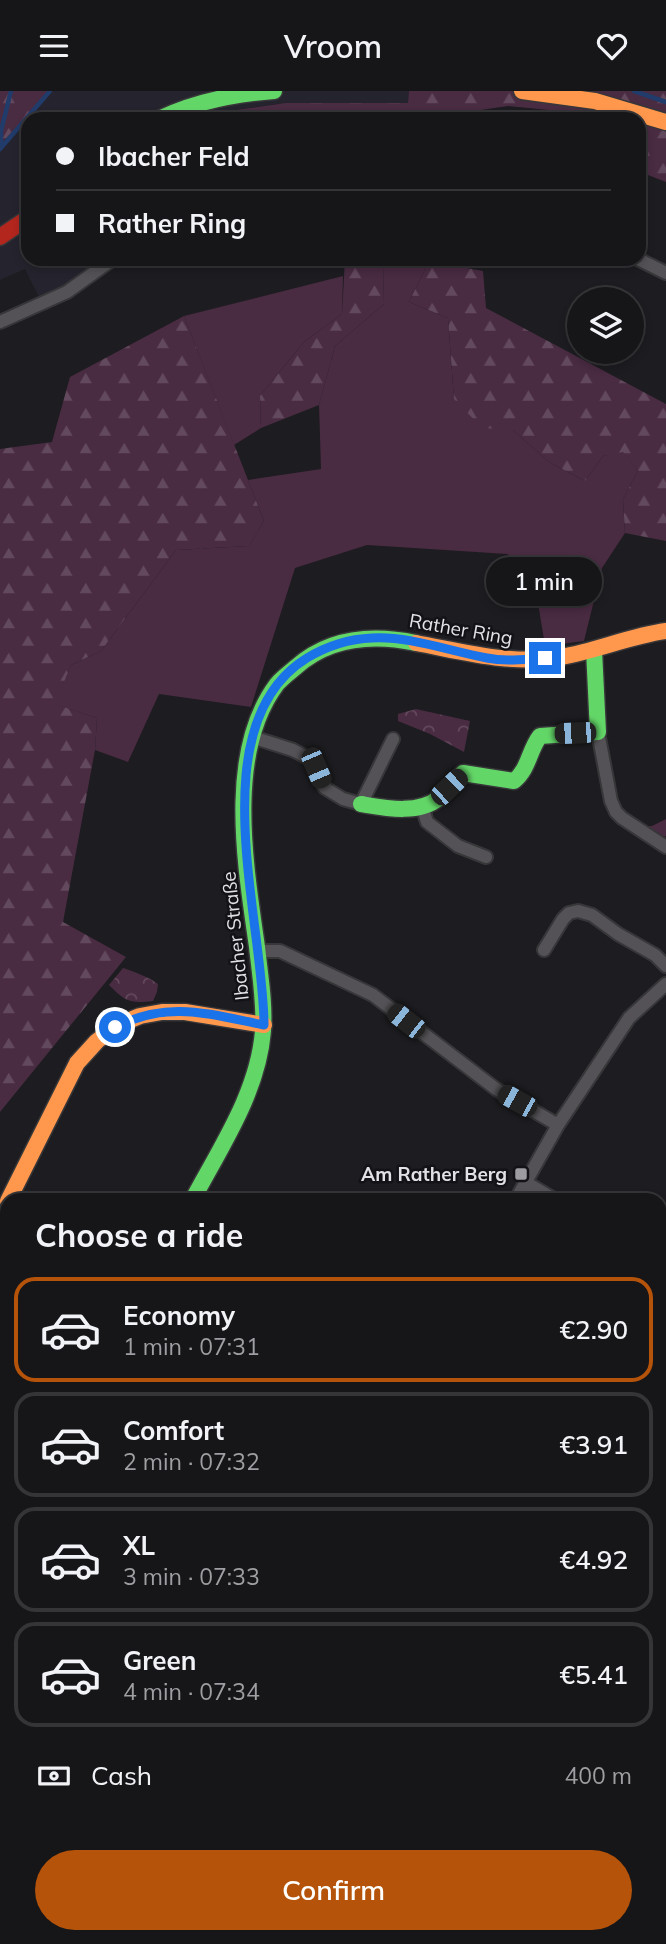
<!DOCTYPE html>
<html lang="en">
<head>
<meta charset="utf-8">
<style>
	:root { --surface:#161518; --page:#232225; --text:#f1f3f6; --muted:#9e9fa2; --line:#353437; --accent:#b45309 }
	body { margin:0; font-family:Mulish,sans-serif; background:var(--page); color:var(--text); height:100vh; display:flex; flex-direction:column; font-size:26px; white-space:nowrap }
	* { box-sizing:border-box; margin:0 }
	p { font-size:23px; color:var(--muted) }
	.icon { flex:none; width:38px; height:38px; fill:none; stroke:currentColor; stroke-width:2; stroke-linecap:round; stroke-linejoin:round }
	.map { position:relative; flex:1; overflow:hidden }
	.sheet { position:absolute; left:0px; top:1102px; width:667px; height:751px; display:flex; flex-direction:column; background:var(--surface); border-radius:21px 21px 0 0; box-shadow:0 4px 10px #0003,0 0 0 2px var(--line) }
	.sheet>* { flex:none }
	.banner { position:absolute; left:21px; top:21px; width:625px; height:154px; border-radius:21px; box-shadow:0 4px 10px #0003,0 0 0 2px var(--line); display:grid; align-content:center; height:154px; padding:0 35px; background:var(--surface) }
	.controls { position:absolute; left:567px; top:196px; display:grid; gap:14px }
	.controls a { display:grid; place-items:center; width:77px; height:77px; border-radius:50%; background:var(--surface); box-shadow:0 4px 10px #0003,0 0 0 2px var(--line); font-size:35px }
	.end { position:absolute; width:32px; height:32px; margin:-16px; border:9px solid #1a73e8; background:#fff; box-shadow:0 0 0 4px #fff }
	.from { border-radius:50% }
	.bubble { position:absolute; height:49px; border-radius:24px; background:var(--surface); box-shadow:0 4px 10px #0003,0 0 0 2px var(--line); font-size:23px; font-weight:600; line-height:49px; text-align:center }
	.car { position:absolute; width:21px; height:42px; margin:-21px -10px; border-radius:9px; box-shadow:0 0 5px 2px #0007; background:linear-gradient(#222 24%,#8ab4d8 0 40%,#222 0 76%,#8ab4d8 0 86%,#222 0) }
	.banner b { display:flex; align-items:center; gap:24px; height:66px; font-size:26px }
	.banner b+b { border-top:2px solid var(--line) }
	.banner i { width:18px; height:18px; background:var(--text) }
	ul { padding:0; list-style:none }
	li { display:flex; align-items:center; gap:21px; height:105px; margin:0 14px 10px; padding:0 21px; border:4px solid var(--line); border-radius:21px }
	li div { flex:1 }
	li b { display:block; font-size:26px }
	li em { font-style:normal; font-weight:600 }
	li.active { border-color:var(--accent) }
	li>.icon { width:63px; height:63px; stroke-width:1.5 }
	h2 { padding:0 35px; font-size:32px; line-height:84px }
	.pay { display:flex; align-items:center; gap:18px; height:77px; padding:0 35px; font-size:26px }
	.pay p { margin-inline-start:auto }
	.button { display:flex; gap:14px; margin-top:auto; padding:14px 35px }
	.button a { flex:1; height:80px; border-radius:42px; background:var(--accent); color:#fff; font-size:28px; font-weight:600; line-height:80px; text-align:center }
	header { display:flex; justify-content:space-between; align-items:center; height:91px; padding:0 35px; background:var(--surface); font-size:32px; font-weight:600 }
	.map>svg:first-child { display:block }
	.built { fill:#25232d }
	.grass { fill:#492b42 }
	.forest { fill:url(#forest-firs) }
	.park { fill:url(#park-crowns) }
	.garden { fill:url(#garden-furrows) }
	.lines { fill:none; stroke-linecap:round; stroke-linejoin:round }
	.stream { stroke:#213b6a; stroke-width:4.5 }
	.street-casing { stroke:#373639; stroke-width:16 }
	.fast-casing { stroke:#373639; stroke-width:19 }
	.slow-casing { stroke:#373639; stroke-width:19 }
	.jam-casing { stroke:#373639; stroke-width:19 }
	.street { stroke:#545256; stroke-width:12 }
	.fast { stroke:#63d668; stroke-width:16 }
	.slow { stroke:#ff974d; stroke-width:16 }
	.jam { stroke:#b3261e; stroke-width:16 }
	.route { stroke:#1a73e8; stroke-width:9 }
	.poi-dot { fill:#9d9ca0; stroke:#131217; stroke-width:2.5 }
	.labels { text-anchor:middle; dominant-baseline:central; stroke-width:5; stroke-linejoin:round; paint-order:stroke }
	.street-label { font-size:19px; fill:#e2e1e5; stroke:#131217 }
	.poi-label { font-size:19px; font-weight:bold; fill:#e2e1e5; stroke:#131217; text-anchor:end }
</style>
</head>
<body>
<header><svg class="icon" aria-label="menu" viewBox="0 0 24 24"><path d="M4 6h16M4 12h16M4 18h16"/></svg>Vroom<svg class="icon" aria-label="heart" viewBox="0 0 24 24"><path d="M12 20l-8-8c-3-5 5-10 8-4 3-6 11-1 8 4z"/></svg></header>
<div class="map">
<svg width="666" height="1853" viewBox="0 0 666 1853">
	<defs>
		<pattern id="forest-firs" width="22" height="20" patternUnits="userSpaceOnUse" patternTransform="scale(1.75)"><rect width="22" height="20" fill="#492b42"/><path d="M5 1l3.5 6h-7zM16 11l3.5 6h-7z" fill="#63495d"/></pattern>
		<pattern id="park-crowns" width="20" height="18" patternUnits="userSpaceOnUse" patternTransform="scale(1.75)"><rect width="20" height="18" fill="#492b42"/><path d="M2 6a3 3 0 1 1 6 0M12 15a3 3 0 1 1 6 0" fill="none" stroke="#63495d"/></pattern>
		<pattern id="garden-furrows" width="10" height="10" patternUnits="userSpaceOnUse" patternTransform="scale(1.75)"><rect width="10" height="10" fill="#492b42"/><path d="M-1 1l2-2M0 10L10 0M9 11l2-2" fill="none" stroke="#63495d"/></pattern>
	</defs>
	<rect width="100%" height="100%" fill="#1d1c20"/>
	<path class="built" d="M50,0H409L408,12H285L207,23L199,28H28V168H127L46,220L25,178L0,189V54Z
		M660,1395L666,1398V1427L661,1433Z
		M49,1846H147V1853L115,1851L114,1853H47Z"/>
	<path class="grass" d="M383,168L429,170L409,211L448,227L454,308L513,339L549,371L585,390L603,365L623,360L638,380L623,408L625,442L602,477L584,550L545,555L532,475L507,463L367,454L295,477L251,616L159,603L128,671L95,659L97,627L54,613L71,574L101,560L176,459L249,455L264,430L248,389L321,378L319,314L335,255L384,213Z
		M343,185L342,223L304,251L260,305L261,337L234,354L184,225Z
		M666,728V745L661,748L645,735H652Z"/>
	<path class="forest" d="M0,0H50L0,54Z
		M409,0H666V91L648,84L639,104V28H594L579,22L508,15L419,28H199L206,23L286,12H408Z
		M345,168H383L384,213L335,255L319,314L261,337L260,305L304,251L342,223Z
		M429,170L483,180L486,217L666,313V450L625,442L623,408L638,380L623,361L603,365L585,390L549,371L513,339L482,337L454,308L448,227L409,211Z
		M184,225L264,430L249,455L176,459L101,560L71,574L55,613L97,627L95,659L63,831L126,866L0,1021V358L52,351L70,286Z"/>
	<path class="park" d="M416,618L470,630L464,661L430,643L398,630V623Z
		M123,877C135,881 149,886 158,893L157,901L153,910C129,913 125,910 109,894Z"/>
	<path class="garden" d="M660,1693L666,1695V1714L660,1736Z
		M660,1737L666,1739V1853H400L357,1846H660Z"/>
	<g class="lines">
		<path class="stream" d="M634,0L666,11
			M1,54V40L11,0
			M0,58L50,0"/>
		<g class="street-casing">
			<path id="street" d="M638,168L666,182
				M0,231L67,201L113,168
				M598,641L611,710L616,721L622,727L666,756
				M252,646L293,659L310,668L325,697L343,708L361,713L393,648
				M422,715L427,731L458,755L486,766
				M544,859L563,828L569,822L578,820L592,824L618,843L655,864L666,875
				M257,860H280L373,904L496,998L558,1034
				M525,1091L557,1110
				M515,1110L558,1034L629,927L666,893
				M0,1126L7,1112
				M660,1145L666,1135
				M660,1178L666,1175
				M666,1331L662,1344L666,1349
				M0,1447L7,1437
				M660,1525L661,1496H666
				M0,1539L7,1546
				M660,1597L664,1625
				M216,1853L217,1846"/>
		</g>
		<g class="fast-casing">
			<path id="fast" d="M159,28C196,10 234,3 274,0
				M361,713C385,717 418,724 439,707C448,700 455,690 463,682L514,690C529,678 529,659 540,645L598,641L594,559
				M192,1110C220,1057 258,1002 263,940C265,912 260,884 257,856C246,777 225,662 277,593C282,587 290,581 296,576C330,546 373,543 416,552"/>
		</g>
		<g class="slow-casing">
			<path id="slow" d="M522,0L595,10L666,31
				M416,552C465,561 510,574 561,566C596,560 630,545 666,540
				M8,1110L77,972L97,950L118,934L140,925L162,921H185L264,934"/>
		</g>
		<g class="jam-casing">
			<path id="jam" d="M0,146L28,127"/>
		</g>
		<use href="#street" class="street"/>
		<use href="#fast" class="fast"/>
		<use href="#slow" class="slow"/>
		<use href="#jam" class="jam"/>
	</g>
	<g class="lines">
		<path class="route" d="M115,936C169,909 208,923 264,934C264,831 199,633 307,567C327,555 347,548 372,547C410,545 449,560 487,567C506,571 525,568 545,567"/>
	</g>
	<rect class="poi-dot" x="514" y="1076" width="14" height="14" rx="3.5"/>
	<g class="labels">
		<g class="street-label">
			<text transform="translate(461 538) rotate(10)">Rather Ring</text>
			<text transform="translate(235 845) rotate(-96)">Ibacher Straße</text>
		</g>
		<g class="poi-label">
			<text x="507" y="1083">Am Rather Berg</text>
		</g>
	</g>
</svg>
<div class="controls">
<a><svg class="icon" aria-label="layers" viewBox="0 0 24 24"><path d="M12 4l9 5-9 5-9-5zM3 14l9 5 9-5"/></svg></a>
</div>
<i class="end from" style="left:115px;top:936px"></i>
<i class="end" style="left:545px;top:567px"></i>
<div class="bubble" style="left:486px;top:466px;width:116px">1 min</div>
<i class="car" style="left:575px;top:642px;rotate:268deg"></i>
<i class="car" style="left:316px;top:677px;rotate:157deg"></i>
<i class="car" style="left:449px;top:696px;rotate:46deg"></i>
<i class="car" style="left:406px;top:930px;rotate:308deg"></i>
<i class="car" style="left:517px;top:1010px;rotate:299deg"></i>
<div class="banner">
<b><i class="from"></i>Ibacher Feld</b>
<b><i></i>Rather Ring</b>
</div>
<section class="sheet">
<h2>Choose a ride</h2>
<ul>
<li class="active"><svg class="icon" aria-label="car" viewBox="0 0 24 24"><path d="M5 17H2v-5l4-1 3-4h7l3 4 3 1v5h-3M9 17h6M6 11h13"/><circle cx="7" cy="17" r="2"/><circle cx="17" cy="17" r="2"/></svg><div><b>Economy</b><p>1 min · 07:31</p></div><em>€2.90</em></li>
<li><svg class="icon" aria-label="car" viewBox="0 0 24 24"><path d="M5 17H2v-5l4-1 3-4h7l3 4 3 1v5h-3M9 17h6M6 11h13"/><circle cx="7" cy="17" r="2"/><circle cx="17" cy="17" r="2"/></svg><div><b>Comfort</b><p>2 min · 07:32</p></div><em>€3.91</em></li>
<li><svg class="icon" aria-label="car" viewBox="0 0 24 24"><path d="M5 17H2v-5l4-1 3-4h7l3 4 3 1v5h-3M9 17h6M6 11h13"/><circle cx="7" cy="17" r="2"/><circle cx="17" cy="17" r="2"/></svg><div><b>XL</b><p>3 min · 07:33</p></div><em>€4.92</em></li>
<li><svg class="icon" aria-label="car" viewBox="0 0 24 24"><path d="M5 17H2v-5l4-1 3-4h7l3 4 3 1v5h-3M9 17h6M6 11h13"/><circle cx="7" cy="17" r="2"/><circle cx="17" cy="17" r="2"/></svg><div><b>Green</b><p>4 min · 07:34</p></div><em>€5.41</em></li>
</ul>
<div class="pay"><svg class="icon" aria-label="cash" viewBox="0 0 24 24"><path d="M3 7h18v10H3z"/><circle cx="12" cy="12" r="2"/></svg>Cash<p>400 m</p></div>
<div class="button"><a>Confirm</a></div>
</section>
</div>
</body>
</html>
